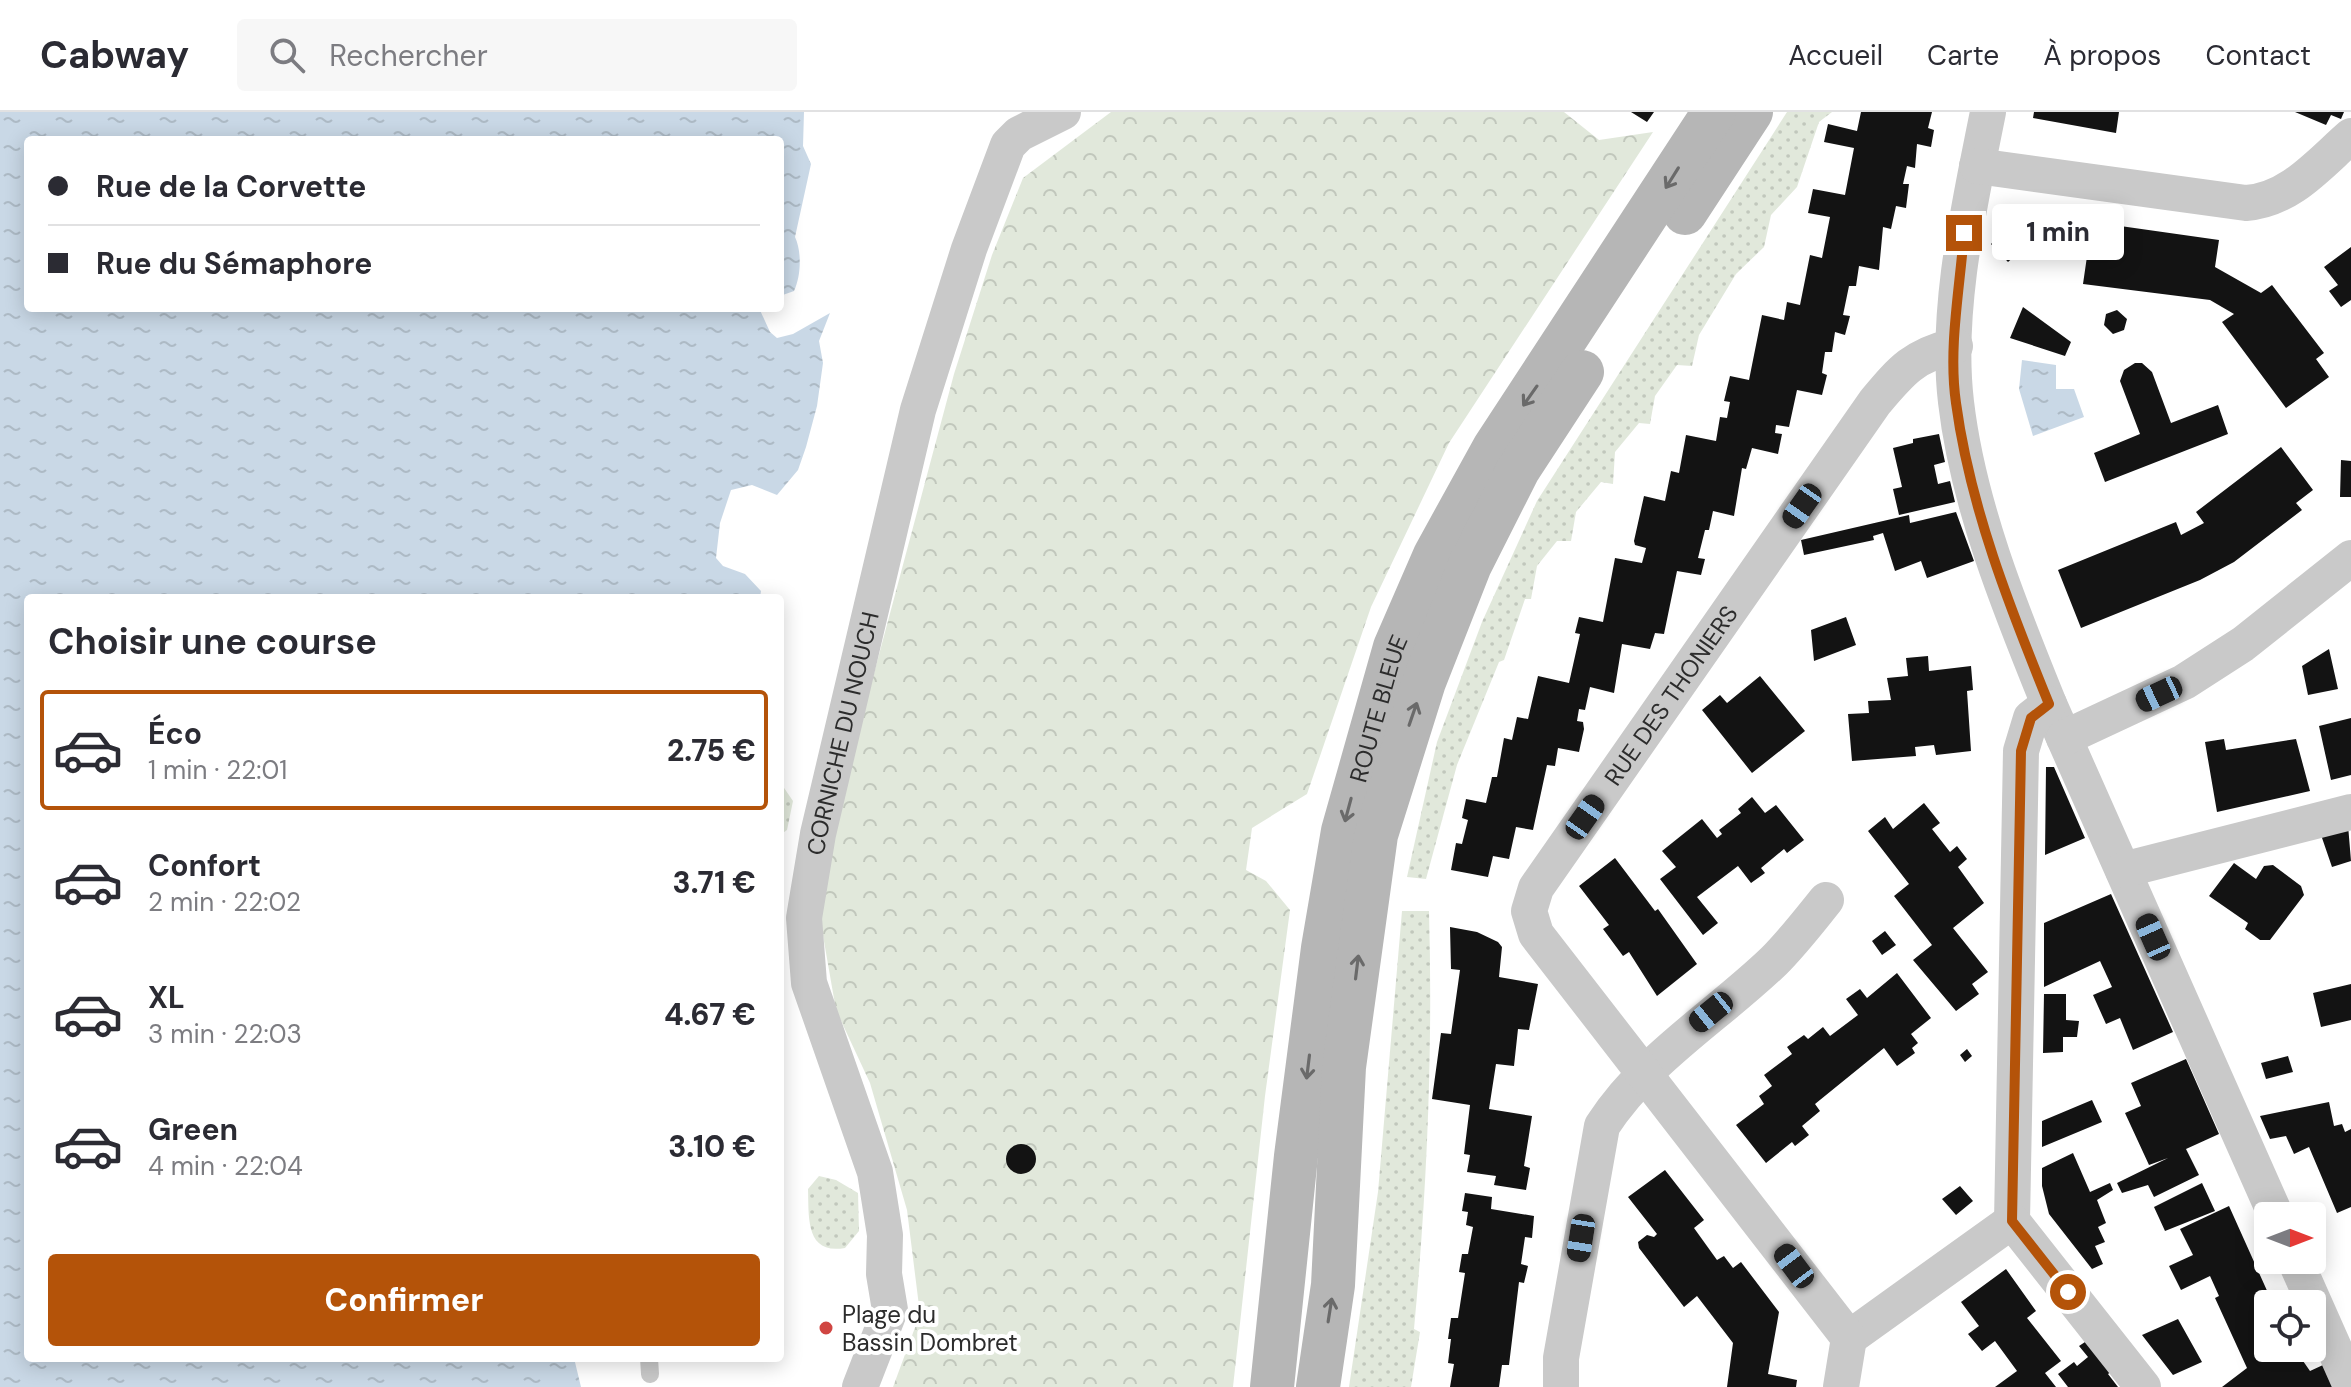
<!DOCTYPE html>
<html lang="fr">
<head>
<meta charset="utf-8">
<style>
	:root { --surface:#fff; --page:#f7f7f7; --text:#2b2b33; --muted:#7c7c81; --line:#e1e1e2; --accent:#b45309 }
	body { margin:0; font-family:"DM Sans",sans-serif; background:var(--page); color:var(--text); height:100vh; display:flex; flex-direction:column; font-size:30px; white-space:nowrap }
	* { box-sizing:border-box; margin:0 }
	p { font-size:26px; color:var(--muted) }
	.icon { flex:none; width:44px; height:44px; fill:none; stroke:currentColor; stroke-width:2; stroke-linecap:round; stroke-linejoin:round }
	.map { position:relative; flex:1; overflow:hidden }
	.drawer { position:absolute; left:24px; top:482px; width:760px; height:768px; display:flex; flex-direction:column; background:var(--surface); border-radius:8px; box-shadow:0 4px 20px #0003 }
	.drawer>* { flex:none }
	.banner { position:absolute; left:24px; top:24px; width:760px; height:176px; border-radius:8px; box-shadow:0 4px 20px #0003; display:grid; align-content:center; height:176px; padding:0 24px; background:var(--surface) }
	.needle { width:52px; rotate:90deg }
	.fabs { position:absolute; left:2254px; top:1090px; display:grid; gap:16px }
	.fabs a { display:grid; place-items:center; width:72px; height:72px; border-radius:8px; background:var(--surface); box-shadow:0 4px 20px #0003; font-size:40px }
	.end { position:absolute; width:36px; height:36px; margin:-18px; border:10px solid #b45309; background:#fff; box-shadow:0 0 0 4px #fff }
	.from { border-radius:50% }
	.bubble { position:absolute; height:56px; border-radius:8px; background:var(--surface); box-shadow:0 4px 20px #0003; font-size:26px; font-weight:800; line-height:56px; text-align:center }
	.car { position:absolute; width:24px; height:48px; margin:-24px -12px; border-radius:10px; box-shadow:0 0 6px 2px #0007; background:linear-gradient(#222 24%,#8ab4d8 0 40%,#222 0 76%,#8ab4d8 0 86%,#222 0) }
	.banner b { display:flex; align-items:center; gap:28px; height:76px; font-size:30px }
	.banner b+b { border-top:2px solid var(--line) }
	.banner i { width:20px; height:20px; background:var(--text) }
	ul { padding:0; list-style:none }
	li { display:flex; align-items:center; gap:24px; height:120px; margin:0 16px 12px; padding:0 8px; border:4px solid transparent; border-radius:8px }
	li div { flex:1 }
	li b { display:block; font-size:30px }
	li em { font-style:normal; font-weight:800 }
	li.active { border-color:var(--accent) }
	li>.icon { width:72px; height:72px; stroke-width:1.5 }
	h2 { padding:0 24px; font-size:36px; line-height:96px }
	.button { display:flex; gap:16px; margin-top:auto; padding:16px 24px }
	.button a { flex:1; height:92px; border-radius:8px; background:var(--accent); color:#fff; font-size:32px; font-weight:800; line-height:92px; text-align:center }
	header { display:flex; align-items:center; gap:48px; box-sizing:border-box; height:112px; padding:0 40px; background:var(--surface); border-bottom:2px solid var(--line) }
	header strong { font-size:38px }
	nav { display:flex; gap:44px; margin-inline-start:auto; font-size:28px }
	.search { width:560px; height:72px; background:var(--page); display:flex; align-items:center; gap:20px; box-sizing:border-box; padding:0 28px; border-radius:8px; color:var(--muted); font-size:30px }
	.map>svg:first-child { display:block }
	.grass { fill:url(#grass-dots) }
	.forest { fill:url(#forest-crowns) }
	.water { fill:url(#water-ripples) }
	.building { fill:#131313 }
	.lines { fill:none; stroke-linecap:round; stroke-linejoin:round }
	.lane { stroke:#c9c9c9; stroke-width:18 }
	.street { stroke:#c9c9c9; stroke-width:36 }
	.secondary { stroke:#b6b6b6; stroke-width:44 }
	.oneway { stroke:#6a6a6a }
	.route { stroke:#b45309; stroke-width:10 }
	.poi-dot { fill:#d04642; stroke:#fff; stroke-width:3 }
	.labels { text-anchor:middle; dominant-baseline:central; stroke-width:8; stroke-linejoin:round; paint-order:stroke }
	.street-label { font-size:24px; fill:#2c2c2c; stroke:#fff }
	.poi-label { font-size:24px; fill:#2c2c2c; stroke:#fff; text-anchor:start }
</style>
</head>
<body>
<header>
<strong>Cabway</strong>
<div class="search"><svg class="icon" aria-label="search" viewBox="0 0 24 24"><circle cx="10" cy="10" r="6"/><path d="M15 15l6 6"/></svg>Rechercher</div>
<nav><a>Accueil</a><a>Carte</a><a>À propos</a><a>Contact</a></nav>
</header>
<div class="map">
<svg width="2351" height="1275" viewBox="0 0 2351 1275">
	<defs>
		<pattern id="grass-dots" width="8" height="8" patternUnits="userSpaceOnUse" patternTransform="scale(2)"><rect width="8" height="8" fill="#e1e8db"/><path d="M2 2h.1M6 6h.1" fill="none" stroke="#c1c7bc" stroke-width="1.8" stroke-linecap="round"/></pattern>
		<pattern id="forest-crowns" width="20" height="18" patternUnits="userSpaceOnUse" patternTransform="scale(2)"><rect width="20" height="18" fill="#e1e8db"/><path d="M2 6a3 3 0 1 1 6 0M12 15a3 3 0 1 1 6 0" fill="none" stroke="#c1c7bc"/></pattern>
		<pattern id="water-ripples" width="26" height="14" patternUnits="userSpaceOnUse" patternTransform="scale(2)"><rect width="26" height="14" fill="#c9d8e6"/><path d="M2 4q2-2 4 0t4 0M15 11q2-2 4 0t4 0" fill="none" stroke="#adbac5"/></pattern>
	</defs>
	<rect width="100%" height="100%" fill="#fff"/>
	<path class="grass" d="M1787,0H1832L1819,10L1797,75L1771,103L1764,135L1736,162L1699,223L1692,254L1677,253L1655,284L1650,312L1639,311L1615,340L1613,372L1601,370L1576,400L1571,429H1557L1537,454L1531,487H1525L1504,548L1499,550L1457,653L1426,767L1407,765L1437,630L1482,510L1537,389Z
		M780,670L793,689L787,718L780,723Z
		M1402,799H1429C1433,939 1427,1078 1414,1217L1420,1220L1411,1275H1349L1378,1080Z
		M819,1064L836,1068L858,1081L859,1119L845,1136C805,1143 809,1105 808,1077Z"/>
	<path class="forest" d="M1111,0H1564L1599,28L1653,20L1449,331L1371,495L1307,682L1252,716L1246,758L1266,769L1290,798L1265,984L1233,1275H893L920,1202L907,1098L870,971L836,898L818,795L869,580L954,262L992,143L1023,66Z"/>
	<path class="water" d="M0,0H804L803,34L811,52L795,125C802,140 801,164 794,179L780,184V28H28V196H759L770,220L777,226L793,222L830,201L819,229L823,251L817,294L806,335L798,358L777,383L752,373L731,378L720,411L716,446L723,454L745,462L761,479L760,486H28V1246H574L581,1275H0Z
		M2022,248L2056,253V277H2074L2084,305L2033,324L2019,277Z"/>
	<path class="building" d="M1631,0H1654L1647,10Z
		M1861,0H1932L1928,16L1934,18L1931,35L1917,32L1915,56L1907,54L1903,72H1909L1906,96L1896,94L1891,117L1883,115L1879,158L1859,154L1856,174H1849L1843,203L1850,204L1845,223L1835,220L1832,240H1825L1822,261L1827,263L1822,283L1797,278L1789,315L1776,313L1775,321L1782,322L1778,342L1752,336L1746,357L1742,356L1734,404L1713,399L1709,418H1705L1698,446L1705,447L1701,463L1677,459L1664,522L1655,521L1650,537L1622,532L1614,581L1590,575L1585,598L1579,597L1577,609L1583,610L1584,617L1579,640L1558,636L1555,654L1547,653L1533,718L1516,715L1509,747L1493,744L1488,765L1451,758L1456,731L1462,732L1468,708L1462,706L1466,687L1486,691L1492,665H1497L1504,626L1512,628L1517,605L1528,607L1538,564L1569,571L1580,522L1575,521L1579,505L1603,510L1615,446L1642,451L1646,436L1635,433L1634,429L1644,384L1665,389L1671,359L1679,361L1686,323L1716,329L1720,305L1727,306L1730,290L1724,289L1730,264L1749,268L1762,203L1784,208L1787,190L1800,193L1810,143L1822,146L1830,105L1808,101L1813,77L1845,83L1854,36L1824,30L1828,12L1857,19Z
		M2034,0H2119L2116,21L2033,6Z
		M2295,0H2344L2341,7L2331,3L2326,13Z
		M2092,110L2219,128L2215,155L2261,181L2272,173L2324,241L2316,247L2329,265L2286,296L2222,210L2234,202L2210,188L2083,172Z
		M2009,115L2026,134L2008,150L1991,132Z
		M2351,135V188L2341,195L2329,179L2338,173L2324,155Z
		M2023,195L2071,230L2065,244L2010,226Z
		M2117,198L2127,207L2124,218L2113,222L2104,213L2106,202Z
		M2135,251H2142L2152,260L2171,311L2218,293L2228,322L2105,370L2094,341L2140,322L2120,269L2124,258Z
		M1939,322L1945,350L1934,353L1938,372L1950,369L1955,390L1899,403L1893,377L1902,375L1893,336L1913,331V327Z
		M2281,335L2313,378L2296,391L2302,398L2234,450L2200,468L2081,516L2058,458L2176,410L2181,423L2204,411L2196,400Z
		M2341,348L2351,349V385H2340Z
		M1956,400L1974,449L1927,466L1921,449L1895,459L1883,421L1873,424L1874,428L1804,443L1801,428L1909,403L1910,411Z
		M1846,505L1856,533L1814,549L1811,518Z
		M2329,537L2338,577L2308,583L2302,554Z
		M1928,544L1929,559L1971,554L1973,578L1967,579L1971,639L1936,643L1934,633L1915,635L1916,644L1852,649L1848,602L1869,601L1868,589L1891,588L1887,566L1908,564L1906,546Z
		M1760,564L1805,619L1752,661L1702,598L1720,583L1727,591Z
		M2351,606V663L2331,668L2319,614Z
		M2224,627L2226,638L2296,627L2310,679L2217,700L2205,630Z
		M2046,655H2054L2085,726L2045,743Z
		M1752,685L1765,701L1776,693L1804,728L1787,741L1784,737L1761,756L1765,761L1751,771L1738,754L1697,785L1718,811L1703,823L1660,767L1676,755L1662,739L1702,707L1717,726L1722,722L1719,718L1741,701L1738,697Z
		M1924,691L1940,711L1932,717L1950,740L1957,734L1967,747L1958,755L1984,791L1953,816L1988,860L1972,872L1979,882L1956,899L1913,848L1932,833L1894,784L1909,772L1868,719L1885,705L1893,717Z
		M2348,713L2351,749L2332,755L2320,720Z
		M1615,746L1655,799L1658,797L1697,852L1657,884L1629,840L1623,844L1603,817L1609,813L1579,774Z
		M2234,751L2256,767L2264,754L2273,753L2301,774L2304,783L2270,828H2260L2245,817L2248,811L2209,784Z
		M2111,782L2173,920L2133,938L2120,906L2106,912L2093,883L2112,875L2100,849L2044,875V811Z
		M1450,815L1477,820L1498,830L1502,835L1499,865L1538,872L1529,918L1518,917L1514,954L1496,952L1489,997L1532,1004L1524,1054L1530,1056L1526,1078L1494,1073L1496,1064L1467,1060L1470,1043L1464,1042L1470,993L1432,987L1441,921L1451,922L1460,858L1451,857Z
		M1885,819L1896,833L1882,843L1872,829Z
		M1897,861L1931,906L1911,922L1918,931L1912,936L1915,941L1897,954L1884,936L1815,992L1820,999L1802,1014L1809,1023L1795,1034L1792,1030L1766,1051L1736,1013L1764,992L1759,984L1772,974L1764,963L1792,942L1787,935L1804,923L1808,927L1823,915L1830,924L1858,903L1846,887L1860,877L1867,886Z
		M2351,872V908L2321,915L2313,881Z
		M2044,882H2066V908L2079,909L2077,925H2063V940L2043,941Z
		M1967,937L1972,944L1965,950L1960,943Z
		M2288,944L2293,960L2266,967L2261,951Z
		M2186,947L2219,1022L2186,1037L2199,1063L2154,1085L2148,1073L2122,1081L2117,1071L2168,1046L2149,1053L2125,1001L2141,994L2131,971Z
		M2092,988L2102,1010L2042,1035V1009Z
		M2329,990L2334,1014L2342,1012L2345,1020L2351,1017V1095L2337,1101L2309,1035L2294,1042L2286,1024L2270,1027L2260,1004Z
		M1006 1047a15 15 0 1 1 30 0a15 15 0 1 1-30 0Z
		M2073,1041L2090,1080L2110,1071L2113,1078L2097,1088L2106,1111L2098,1115L2105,1130L2095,1134L2103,1152L2092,1157L2049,1102L2042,1074V1056Z
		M1665,1058L1704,1108L1694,1116L1717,1148L1724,1144L1733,1156L1741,1150L1779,1200L1768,1262L1797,1268L1796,1275H1727L1733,1231L1697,1184L1684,1195L1639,1136L1638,1130L1647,1123L1654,1125L1657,1122L1628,1085Z
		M2202,1071L2215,1099L2165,1119L2154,1095Z
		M1960,1074L1973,1089L1956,1103L1942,1087Z
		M1465,1081L1492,1085L1491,1097L1534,1104L1532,1126L1525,1125L1521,1152L1528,1154L1524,1171L1519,1170L1509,1253H1502L1499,1275H1450L1454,1252L1448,1251L1451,1227H1448L1451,1206H1458L1465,1161L1459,1160L1462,1142H1468L1473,1115L1466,1113L1468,1100L1462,1099Z
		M2229,1094L2273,1192H2268V1236H2294L2310,1259L2323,1253L2333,1275H2222L2247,1256L2215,1186L2219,1184L2210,1164L2181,1178L2169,1154L2193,1143L2180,1117Z
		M2006,1157L2036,1199L2027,1206L2061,1249L2045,1261L2056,1275H1995L2017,1259L1995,1229L1982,1239L1968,1222L1979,1214L1961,1190Z
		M2178,1207L2202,1250L2173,1263L2142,1223Z
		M2088,1228L2112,1259L2108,1262L2118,1275H2068L2058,1262L2074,1250L2077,1254L2088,1245L2079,1234Z"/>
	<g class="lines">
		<path class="lane" d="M649,1246L650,1262"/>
		<g class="street">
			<path d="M1988,0C1970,91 1945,197 1956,290C1968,393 2010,496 2049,592L2276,1104"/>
			<path d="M1977,54L2246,91C2290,88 2319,52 2351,24"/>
			<path d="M2049,592L2031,606L2021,639L2012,1109L2143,1275"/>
			<path d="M2064,626L2184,570L2243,532L2351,446"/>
			<path d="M2123,758L2351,700"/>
			<path d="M2295,1148L2351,1274"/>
			<path d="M1849,1226L2012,1109"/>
			<path id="s1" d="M860,1275L890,1198L884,1162L885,1123L875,1060L809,871L804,806L818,722L918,298L969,137L1008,33L1019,22L1063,0"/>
			<path d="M1561,1275V1246L1602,1014C1646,946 1717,904 1774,849C1793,830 1809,809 1826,788"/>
			<path id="s2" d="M1841,1275L1849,1226L1536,822L1529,799L1536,776L1875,290C1901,259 1914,243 1955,234"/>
		</g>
		<g class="secondary">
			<path d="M1685,101L1751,0"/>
			<path id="s3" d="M1272,1275L1296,1044L1323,836L1343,719L1395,535L1435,443L1494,336L1714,0"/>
			<path d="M1318,1275L1333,1173L1344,955L1376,723L1424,570L1470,453L1518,358L1582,260"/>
		</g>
	</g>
	<defs><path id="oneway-shaft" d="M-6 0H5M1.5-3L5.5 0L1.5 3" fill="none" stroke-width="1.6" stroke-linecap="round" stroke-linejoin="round" transform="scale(2)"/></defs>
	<g class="oneway">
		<use href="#oneway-shaft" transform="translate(1672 66) rotate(122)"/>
		<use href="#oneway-shaft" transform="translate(1530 284) rotate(125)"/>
		<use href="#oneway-shaft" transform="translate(1413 602) rotate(-71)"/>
		<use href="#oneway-shaft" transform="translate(1348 698) rotate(105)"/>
		<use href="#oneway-shaft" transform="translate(1357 855) rotate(-83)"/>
		<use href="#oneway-shaft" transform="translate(1308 955) rotate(97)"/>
		<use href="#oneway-shaft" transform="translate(1330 1198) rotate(-81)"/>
	</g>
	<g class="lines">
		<path class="route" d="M1964,121C1960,176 1948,236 1956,291C1970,395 2010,496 2049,592L2031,606L2021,639L2012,1109L2068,1180"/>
	</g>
	<circle class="poi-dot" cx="826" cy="1216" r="8"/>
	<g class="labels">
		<g class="street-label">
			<text stroke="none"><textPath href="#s2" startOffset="844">RUE DES THONIERS</textPath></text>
			<text stroke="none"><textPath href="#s3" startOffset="688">ROUTE BLEUE</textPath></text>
			<text stroke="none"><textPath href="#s1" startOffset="676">CORNICHE DU NOUCH</textPath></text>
		</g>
		<g class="poi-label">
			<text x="842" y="1202">Plage du<tspan x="842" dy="28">Bassin Dombret</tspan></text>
		</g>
	</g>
</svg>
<div class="fabs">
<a><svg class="needle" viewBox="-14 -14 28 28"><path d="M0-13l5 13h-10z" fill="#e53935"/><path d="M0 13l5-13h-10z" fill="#7c7c81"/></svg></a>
<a><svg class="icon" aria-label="locate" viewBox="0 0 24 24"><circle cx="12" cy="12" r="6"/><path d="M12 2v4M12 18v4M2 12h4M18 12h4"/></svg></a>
</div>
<i class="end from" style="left:2068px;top:1180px"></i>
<i class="end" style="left:1964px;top:121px"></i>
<div class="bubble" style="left:1992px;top:92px;width:132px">1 min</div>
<i class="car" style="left:1802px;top:394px;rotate:215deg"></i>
<i class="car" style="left:2159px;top:582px;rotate:245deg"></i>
<i class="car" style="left:1585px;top:705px;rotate:35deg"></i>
<i class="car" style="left:2153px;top:825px;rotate:336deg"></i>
<i class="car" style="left:1711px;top:900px;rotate:231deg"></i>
<i class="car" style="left:1581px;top:1126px;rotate:189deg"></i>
<i class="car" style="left:1794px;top:1154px;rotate:323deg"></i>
<div class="banner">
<b><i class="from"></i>Rue de la Corvette</b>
<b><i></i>Rue du Sémaphore</b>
</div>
<section class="drawer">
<h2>Choisir une course</h2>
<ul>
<li class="active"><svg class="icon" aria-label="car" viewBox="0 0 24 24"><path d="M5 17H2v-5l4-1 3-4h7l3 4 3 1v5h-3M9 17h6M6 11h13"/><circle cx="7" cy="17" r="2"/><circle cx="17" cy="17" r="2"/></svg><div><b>Éco</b><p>1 min · 22:01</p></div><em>2.75 €</em></li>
<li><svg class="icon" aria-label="car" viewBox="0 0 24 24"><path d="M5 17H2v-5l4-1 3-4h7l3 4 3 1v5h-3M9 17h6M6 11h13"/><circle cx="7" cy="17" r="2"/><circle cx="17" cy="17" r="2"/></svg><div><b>Confort</b><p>2 min · 22:02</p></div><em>3.71 €</em></li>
<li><svg class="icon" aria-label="car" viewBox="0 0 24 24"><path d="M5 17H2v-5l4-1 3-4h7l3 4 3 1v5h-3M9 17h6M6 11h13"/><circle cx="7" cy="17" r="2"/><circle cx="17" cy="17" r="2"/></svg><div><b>XL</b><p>3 min · 22:03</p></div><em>4.67 €</em></li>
<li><svg class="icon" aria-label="car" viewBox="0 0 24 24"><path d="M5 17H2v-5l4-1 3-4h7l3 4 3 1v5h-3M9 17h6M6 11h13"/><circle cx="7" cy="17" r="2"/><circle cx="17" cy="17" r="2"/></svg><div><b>Green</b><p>4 min · 22:04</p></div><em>3.10 €</em></li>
</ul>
<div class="button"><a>Confirmer</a></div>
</section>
</div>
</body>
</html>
